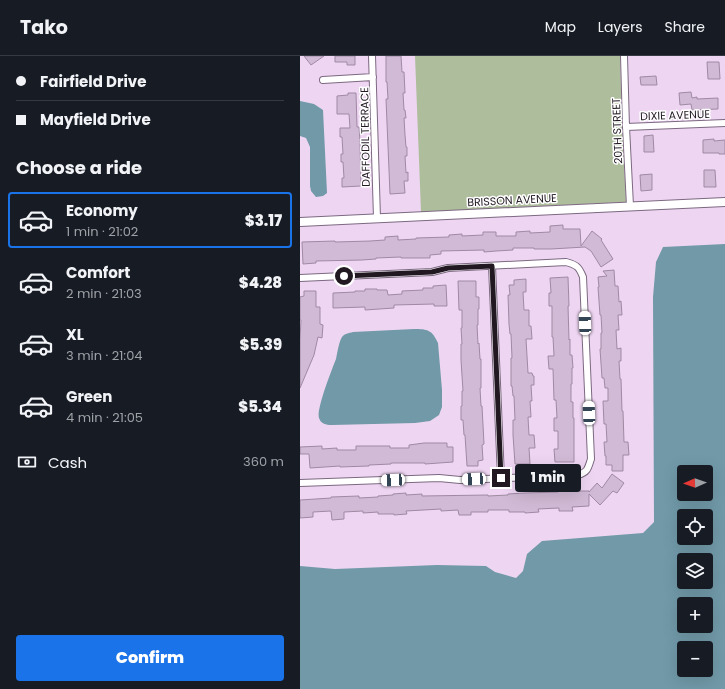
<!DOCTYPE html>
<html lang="en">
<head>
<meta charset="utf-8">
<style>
	:root { --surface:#171b24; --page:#242831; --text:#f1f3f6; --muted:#9ea1a6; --line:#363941; --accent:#1a73e8 }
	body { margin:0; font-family:Poppins,sans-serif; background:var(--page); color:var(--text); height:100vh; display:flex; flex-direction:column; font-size:15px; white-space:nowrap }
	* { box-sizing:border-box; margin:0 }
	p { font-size:13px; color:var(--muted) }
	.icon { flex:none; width:22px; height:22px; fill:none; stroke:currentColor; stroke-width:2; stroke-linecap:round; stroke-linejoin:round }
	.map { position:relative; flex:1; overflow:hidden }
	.details { display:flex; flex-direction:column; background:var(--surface); width:300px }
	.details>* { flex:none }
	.banner { display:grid; align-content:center; height:88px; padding:0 16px; background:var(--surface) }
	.needle { width:26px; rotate:268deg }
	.tools { position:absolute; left:377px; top:409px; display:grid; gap:8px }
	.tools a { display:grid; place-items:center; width:36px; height:36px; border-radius:4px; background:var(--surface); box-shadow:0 4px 16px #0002; font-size:20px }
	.end { position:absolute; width:18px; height:18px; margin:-9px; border:5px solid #211822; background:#fff; box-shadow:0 0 0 2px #fff }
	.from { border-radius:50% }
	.bubble { position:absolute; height:28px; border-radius:4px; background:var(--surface); box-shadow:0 4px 16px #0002; font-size:13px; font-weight:800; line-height:28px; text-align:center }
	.car { position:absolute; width:12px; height:24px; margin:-12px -6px; border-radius:5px; box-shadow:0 0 3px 1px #0007; background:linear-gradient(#fff 24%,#345 0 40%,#fff 0 76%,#345 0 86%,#fff 0) }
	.banner b { display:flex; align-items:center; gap:14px; height:38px; font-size:15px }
	.banner b+b { border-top:1px solid var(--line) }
	.banner i { width:10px; height:10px; background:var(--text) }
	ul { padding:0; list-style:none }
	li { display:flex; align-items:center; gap:12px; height:56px; margin:0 8px 6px; padding:0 8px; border:2px solid transparent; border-radius:4px }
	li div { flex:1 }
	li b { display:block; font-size:15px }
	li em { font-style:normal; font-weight:800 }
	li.current { border-color:var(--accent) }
	li>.icon { width:36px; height:36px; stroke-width:1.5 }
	h2 { padding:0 16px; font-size:18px; line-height:48px }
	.pay { display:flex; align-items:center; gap:10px; height:44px; padding:0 16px; font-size:15px }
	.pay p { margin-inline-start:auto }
	.button { display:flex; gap:8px; margin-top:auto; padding:8px 16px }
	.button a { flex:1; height:46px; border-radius:4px; background:var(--accent); color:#fff; font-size:16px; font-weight:800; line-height:46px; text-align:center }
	header { display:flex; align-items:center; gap:24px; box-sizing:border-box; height:56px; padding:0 20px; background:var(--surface); border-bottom:1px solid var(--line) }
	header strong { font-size:19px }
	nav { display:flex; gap:22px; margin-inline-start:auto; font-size:14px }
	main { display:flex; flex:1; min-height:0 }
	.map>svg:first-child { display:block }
	.green { fill:#aebd9c }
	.water { fill:#7199a8; fill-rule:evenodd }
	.building { fill:#d1bad5; stroke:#9f89a3 }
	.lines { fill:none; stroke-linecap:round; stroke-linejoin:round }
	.street-casing { stroke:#7c6881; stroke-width:8 }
	.secondary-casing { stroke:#7c6881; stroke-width:10 }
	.street { stroke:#fff; stroke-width:6 }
	.secondary { stroke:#fff; stroke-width:8 }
	.route { stroke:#211822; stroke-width:5 }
	.labels { text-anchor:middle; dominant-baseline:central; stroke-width:3; stroke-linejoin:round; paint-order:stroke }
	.street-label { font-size:11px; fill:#211822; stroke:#fff }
</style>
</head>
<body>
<header>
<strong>Tako</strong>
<nav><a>Map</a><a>Layers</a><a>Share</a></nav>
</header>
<main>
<section class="details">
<div class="banner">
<b><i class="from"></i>Fairfield Drive</b>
<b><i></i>Mayfield Drive</b>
</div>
<h2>Choose a ride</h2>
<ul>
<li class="current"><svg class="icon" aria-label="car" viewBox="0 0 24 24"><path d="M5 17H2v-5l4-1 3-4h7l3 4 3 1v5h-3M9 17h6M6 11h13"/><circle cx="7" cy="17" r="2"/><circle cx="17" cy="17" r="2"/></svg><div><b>Economy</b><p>1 min · 21:02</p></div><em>$3.17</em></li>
<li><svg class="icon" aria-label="car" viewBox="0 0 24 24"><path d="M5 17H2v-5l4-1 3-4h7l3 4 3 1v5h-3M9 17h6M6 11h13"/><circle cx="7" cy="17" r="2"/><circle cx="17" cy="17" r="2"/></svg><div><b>Comfort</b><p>2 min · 21:03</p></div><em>$4.28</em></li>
<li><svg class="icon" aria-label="car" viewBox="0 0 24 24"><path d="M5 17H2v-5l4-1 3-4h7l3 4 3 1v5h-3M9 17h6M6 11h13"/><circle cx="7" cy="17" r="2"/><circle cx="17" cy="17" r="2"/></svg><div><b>XL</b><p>3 min · 21:04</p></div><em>$5.39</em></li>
<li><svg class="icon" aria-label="car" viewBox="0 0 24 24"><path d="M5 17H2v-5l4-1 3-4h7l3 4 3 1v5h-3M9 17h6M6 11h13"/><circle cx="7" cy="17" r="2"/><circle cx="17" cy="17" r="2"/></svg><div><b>Green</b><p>4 min · 21:05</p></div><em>$5.34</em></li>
</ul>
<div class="pay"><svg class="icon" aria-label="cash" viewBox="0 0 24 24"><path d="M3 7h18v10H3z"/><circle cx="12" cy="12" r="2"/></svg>Cash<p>360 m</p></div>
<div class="button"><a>Confirm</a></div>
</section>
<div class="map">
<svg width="425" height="633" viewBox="0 0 425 633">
	<rect width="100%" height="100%" fill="#eed6f2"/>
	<path class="green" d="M115,0H320L322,68L326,146L121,156Z"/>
	<path class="water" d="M0,45L14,48L23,54L27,137L23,140L16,141L11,135L10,130V91L6,82L0,80Z
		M425,188V633H0V510L35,513L137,509L186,510L195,516L216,522L223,515L227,498L242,485L343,477L354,466L353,241L356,206L363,191ZM384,416H406V438H384ZM384,460H406V482H384ZM384,504H406V526H384ZM384,548H406V570H384ZM384,592H406V614H384Z
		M114,273C128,273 132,274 138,287L142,334V351L139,359L130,365L115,367L32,369C26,369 21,368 19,362C16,354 32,313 36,303C37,298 39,285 42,281C44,278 49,277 53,276Z"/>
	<path class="building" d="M4,0H24L11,9Z
		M35,0H55V9H47V6H35Z
		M86,0H101L102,16H104L105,37H103L104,54H105L106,62H104L105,79L106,91H107V100H105L106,117L108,116V125H104L105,137L90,138L86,43H88L87,26H86Z
		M407,6H419L420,23H408Z
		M356,20L357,29H341L340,21Z
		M391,36L392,42L397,41V43L418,42V53L392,54L391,48L380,49L379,37Z
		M48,37H56L57,71H59L60,85L61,130L42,131V122H44L43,106H41V98H43L42,81H40V72H50L49,58H37V40L48,39Z
		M353,79L354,96H344V80Z
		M414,83V85L425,84V98H419V97H403V84Z
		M404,114H415L416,131H404Z
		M352,118V134L341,135L340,119Z
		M263,169V173H280L281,190L292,175L302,183L301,184L313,203L301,211L291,195L285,191L251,193H234V192H213V194L196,195L184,196V194L141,195V198L130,199V202H101V201L76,202V203L62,204L16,205V207L3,208L2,186L35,185V186L70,185L85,184V181L98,180V184L116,183V182L149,181V179L162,178V180L183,179V176H196V180H216V176L230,175V177L250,176V170Z
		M314,214L315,230H318L319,246L321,245L322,259H318L319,274H316L317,293L321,292V305H319L320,323H321L322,355H323L324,386H328L329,399H323V415H312V409H306V400H305L304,386H307L306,368H304L303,345H308V332H305L304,322H302L300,293H301V277H302L301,259H300L298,231H299L298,221L307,220L303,215Z
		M268,221L269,250H268L269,284L270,283V299H272L273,312H272V328H271V346H273V362H274V406H255L254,393H258V375H254V362H257L256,344H254L253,313H249L248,300H254L253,281H252V250H249V237H251L250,222Z
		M226,223V236H223L224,254H229V270H231L232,283H226L228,317H232L233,320H234V329H231L232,345H230L231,361H228L229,379H234L235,392H229L230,408H215L213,379V364H215L214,340H213L212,330H211V302H212L211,278H210L209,268L208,239H210L209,229H214V224Z
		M158,225H176V241H179V253H178V269H177L178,288L179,287L180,303H181V332H180L181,350H182L184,388L182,389L183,404L178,405V410H167L165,379H164L163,364H161V350H162V335H163L161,304V288H162L161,272H162V254H159Z
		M146,229L147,250H134V248L94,249V252L65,254V251L33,252V237L55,236V235H65V233H77V234H87L88,239L102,238V235L123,234V232H133V230Z
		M4,235H16V251H20V268L23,269L22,282L18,281L14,299L0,332V283L1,264H0V241L4,240Z
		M124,387H147V391H153V406L125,408V407H91V408L69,409V410L40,411V410L10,412L9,398H0V391L22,390V393L37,392V394H56V390H90V392H109V389Z
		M312,418L324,427L317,437L313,435L300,449L289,438V450L272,451L273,455H259V452L238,453L239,456L225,457V456H209V454H188V456H171V459H159L158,454L141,455V453L106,455L107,458L94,459V458H78V456L63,457V455L44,456V463L32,464L31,455L13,456V461L0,462V444L31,442V441L59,440V442L78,441V440L93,439V438L106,437V439L122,438V440L188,439V440L208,439V438L225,437L258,436V435H289V436L297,427L302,432Z"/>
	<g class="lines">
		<g class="street-casing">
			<path id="street" d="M72,0L77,162
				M324,0L326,71L330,150
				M23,24L73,21
				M326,71L425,67
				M192,210L201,422
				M0,222L132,216L148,212L266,206C277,209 279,211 283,221L291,403C288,412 288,416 278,419L160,424L139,422L0,427"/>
		</g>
		<g class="secondary-casing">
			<path id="secondary" d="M0,166L425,146"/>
		</g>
		<use href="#street" class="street"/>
		<use href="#secondary" class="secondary"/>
	</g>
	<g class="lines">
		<path class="route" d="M44,220L132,216L148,212L192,210L201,422"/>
	</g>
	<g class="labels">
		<g class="street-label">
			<text transform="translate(375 59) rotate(-2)">DIXIE AVENUE</text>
			<text transform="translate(317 75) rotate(-92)">20TH STREET</text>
			<text transform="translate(65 81) rotate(-91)">DAFFODIL TERRACE</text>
			<text transform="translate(212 144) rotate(-3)">BRISSON AVENUE</text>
		</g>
	</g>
</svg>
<div class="tools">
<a><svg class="needle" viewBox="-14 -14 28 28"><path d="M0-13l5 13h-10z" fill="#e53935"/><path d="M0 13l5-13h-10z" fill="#9ea1a6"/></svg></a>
<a><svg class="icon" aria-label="locate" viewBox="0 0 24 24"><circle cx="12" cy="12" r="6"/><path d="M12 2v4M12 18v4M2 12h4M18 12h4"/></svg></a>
<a><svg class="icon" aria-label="layers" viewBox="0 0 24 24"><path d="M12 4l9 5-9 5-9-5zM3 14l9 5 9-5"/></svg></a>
<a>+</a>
<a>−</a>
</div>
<i class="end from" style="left:44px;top:220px"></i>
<i class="end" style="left:201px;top:422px"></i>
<div class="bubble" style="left:215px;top:408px;width:66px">1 min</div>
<i class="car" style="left:285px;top:267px;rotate:358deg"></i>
<i class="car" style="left:289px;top:357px;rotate:358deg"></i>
<i class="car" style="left:174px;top:423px;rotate:267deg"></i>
<i class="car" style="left:93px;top:424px;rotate:267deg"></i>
</div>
</main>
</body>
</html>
